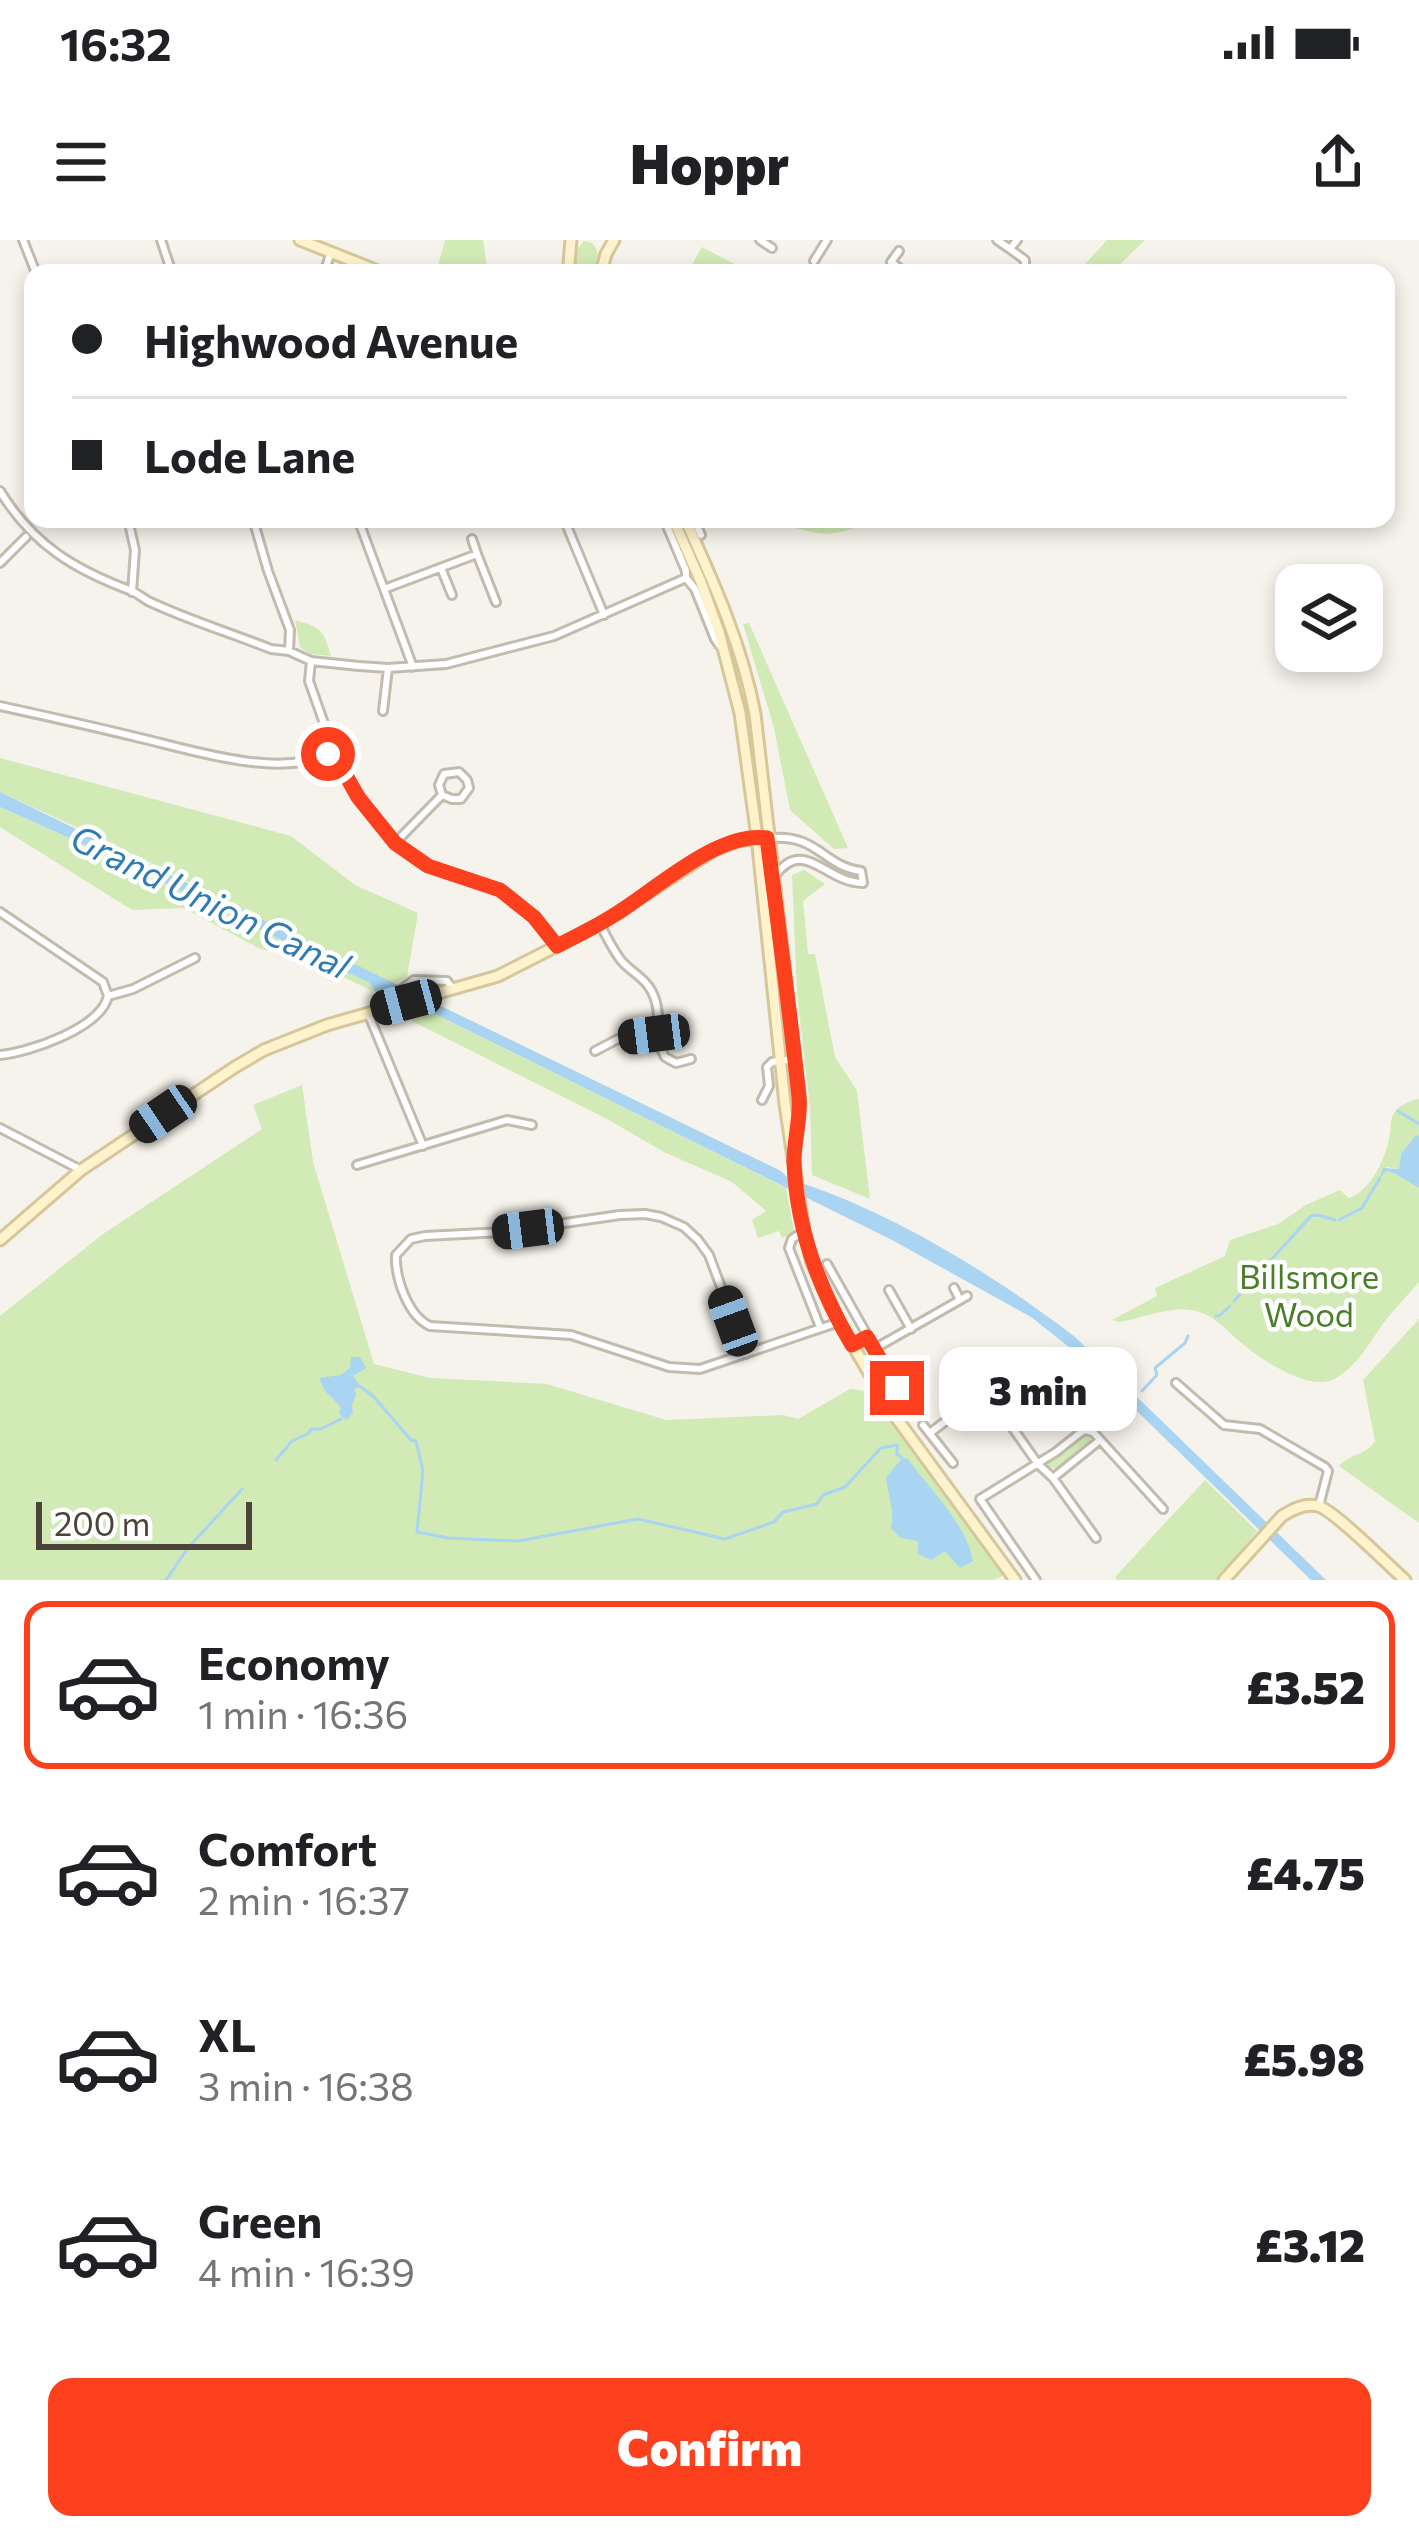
<!DOCTYPE html>
<html lang="en">
<head>
<meta charset="utf-8">
<style>
	:root { --surface:#fff; --page:#f6f6f6; --text:#202124; --muted:#757577; --line:#e0e0e0; --accent:#fc3f1d }
	body { margin:0; font-family:Commissioner,sans-serif; background:var(--page); color:var(--text); height:100vh; display:flex; flex-direction:column; font-size:45px; white-space:nowrap }
	* { box-sizing:border-box; margin:0 }
	p { font-size:39px; color:var(--muted) }
	.icon { flex:none; width:66px; height:66px; fill:none; stroke:currentColor; stroke-width:2; stroke-linecap:round; stroke-linejoin:round }
	.map { position:relative; height:1340px; overflow:hidden }
	.drawer { display:flex; flex-direction:column; background:var(--surface); flex:1 }
	.drawer>* { flex:none }
	.top-card { position:absolute; left:24px; top:24px; width:1371px; height:264px; border-radius:24px; box-shadow:0 6px 18px #0003; display:grid; align-content:center; height:264px; padding:0 48px; background:var(--surface) }
	.controls { position:absolute; left:1275px; top:324px; display:grid; gap:24px }
	.controls a { display:grid; place-items:center; width:108px; height:108px; border-radius:24px; background:var(--surface); box-shadow:0 6px 18px #0003; font-size:60px }
	.scale { position:absolute; left:36px; bottom:30px; width:216px; box-sizing:border-box; padding-left:12px; border:6px solid #4b4439; border-top:0; font-size:33px; line-height:42px; white-space:nowrap; color:#4b4439; -webkit-text-stroke:9px #fff; paint-order:stroke }
	.end { position:absolute; width:54px; height:54px; margin:-27px; border:15px solid #fc3f1d; background:#fff; box-shadow:0 0 0 6px #fff }
	.from { border-radius:50% }
	.bubble { position:absolute; height:84px; border-radius:24px; background:var(--surface); box-shadow:0 6px 18px #0003; font-size:39px; font-weight:800; line-height:84px; text-align:center }
	.car { position:absolute; width:36px; height:72px; margin:-36px -18px; border-radius:15px; box-shadow:0 0 9px 3px #0007; background:linear-gradient(#222 24%,#8ab4d8 0 40%,#222 0 76%,#8ab4d8 0 86%,#222 0) }
	.top-card b { display:flex; align-items:center; gap:42px; height:114px; font-size:45px }
	.top-card b+b { border-top:3px solid var(--line) }
	.top-card i { width:30px; height:30px; background:var(--text) }
	ul { padding:21px 0 0; list-style:none }
	li { display:flex; align-items:center; gap:36px; height:168px; margin:0 24px 18px; padding:0 24px; border:6px solid transparent; border-radius:24px }
	li div { flex:1 }
	li b { display:block; font-size:45px }
	li em { font-style:normal; font-weight:800 }
	li.on { border-color:var(--accent) }
	li>.icon { width:108px; height:108px; stroke-width:1.5 }
	.button { display:flex; gap:24px; margin-top:auto; padding:24px 48px }
	.button a { flex:1; height:138px; border-radius:24px; background:var(--accent); color:#fff; font-size:48px; font-weight:800; line-height:138px; text-align:center }
	.status { display:flex; justify-content:space-between; align-items:center; height:84px; padding:0 60px; background:var(--surface); direction:ltr }
	.status svg { height:33px; fill:currentColor }
	header { display:flex; justify-content:space-between; align-items:center; height:156px; padding:0 48px; background:var(--surface); font-size:54px; font-weight:800 }
	.map>svg:first-child { display:block }
	.green { fill:#d2eab5 }
	.water { fill:#a9d4f2 }
	.lines { fill:none; stroke-linecap:round; stroke-linejoin:round }
	.stream { stroke:#a9d4f2; stroke-width:3 }
	.street-casing { stroke:#c2bbae; stroke-width:12 }
	.secondary-casing { stroke:#d6c79b; stroke-width:15 }
	.street { stroke:#fff; stroke-width:6 }
	.secondary { stroke:#fff3cd; stroke-width:9 }
	.route { stroke:#fc3f1d; stroke-width:15 }
	.labels { text-anchor:middle; dominant-baseline:central; stroke-width:9; stroke-linejoin:round; paint-order:stroke }
	.park-label { font-size:33px; fill:#4a7f2a; stroke:#fff }
	.water-label { font-size:36px; font-style:italic; fill:#2e7ab2; stroke:#fff }
</style>
</head>
<body>
<div class="status"><b>16:32</b><svg viewBox="0 0 49 12"><path d="M0 12V9h3v3zM5 12V6h3v6zM10 12V3h3v9zM15 12V0h3v12zM26 1h20v11H26zM47 4h2v5h-2z"/></svg></div>
<header><svg class="icon" aria-label="menu" viewBox="0 0 24 24"><path d="M4 6h16M4 12h16M4 18h16"/></svg>Hoppr<svg class="icon" aria-label="share" viewBox="0 0 24 24"><path d="M12 15V3M7 8l5-5 5 5M5 13v7h14v-7"/></svg></header>
<div class="map">
<svg width="1419" height="1340" viewBox="0 0 1419 1340">
	<rect width="100%" height="100%" fill="#f6f3ec"/>
	<path class="green" d="M445,0H483L488,33H436Z
		M1107,0H1145L1111,33H1077Z
		M584,1L592,3C601,11 598,24 591,33L575,30L577,9Z
		M702,7L752,33H670L690,28Z
		M773,279H875C825,302 825,294 774,283Z
		M295,380C322,388 323,389 331,416L310,414L300,407Z
		M749,383L848,608L834,609L790,570L774,488L743,384Z
		M0,518L291,596L355,645L418,673L407,737L392,744L106,601L0,552Z
		M0,567L103,613L369,743L377,753L294,714L260,709L184,668L132,670L0,587Z
		M804,630L825,644L803,661L808,714H815L835,817L857,851L870,959L812,935L810,867L797,753L792,635Z
		M423,768L786,948L794,991L782,998L779,991L758,998L752,980L766,971L732,942L664,912L607,879L402,776Z
		M302,845L313,922L374,1124L430,1138L547,1144L666,1180L783,1175L798,1179L850,1149L875,1152L937,1246L1004,1335L994,1340H0V1076L103,994L262,889L253,865Z
		M1416,859H1419V896H1416L1401,914L1399,929L1387,927L1386,931L1394,932L1419,948V1042C1409,1054 1398,1065 1388,1077C1371,1099 1360,1125 1334,1139C1310,1152 1263,1121 1244,1105C1226,1091 1216,1074 1191,1070C1169,1066 1141,1079 1119,1082L1112,1080L1157,1056L1155,1048L1225,1016L1230,1000L1278,984L1306,965L1340,950L1349,958C1372,950 1386,917 1390,894C1391,888 1390,881 1393,875C1397,866 1407,863 1416,859Z
		M1419,1079V1283L1339,1226C1351,1213 1364,1217 1375,1201L1363,1140Z
		M1084,1193L1091,1195V1202L1057,1229L1048,1226L1049,1219Z
		M1205,1240L1257,1291L1218,1340H1117L1115,1337Z"/>
	<path class="water" d="M0,552L781,931L789,939C887,969 995,1035 1075,1097L1326,1340H1311L1079,1115L1031,1077L892,1000L433,773L377,753L369,743L103,613L0,567Z
		M1416,895L1419,896V948L1394,933L1386,931L1380,938L1383,928L1399,929L1401,914Z
		M351,1117H360L366,1128L353,1136L361,1147L354,1149L356,1155L352,1164L353,1173L346,1180L339,1174L341,1167L325,1151L319,1138L341,1135L350,1128Z
		M902,1218L908,1219C930,1250 966,1283 973,1321L960,1328L945,1311L931,1320L918,1314V1301L901,1298L891,1288C895,1269 888,1256 886,1238Z"/>
	<g class="lines">
		<path class="stream" d="M1398,871L1419,884
			M1339,980L1362,968L1380,938
			M1234,1061L1311,976L1318,975L1335,980
			M1216,1076H1219L1230,1066
			M361,1147L374,1157L411,1200L416,1201L423,1231L417,1292L448,1298L518,1301L638,1279L725,1299L774,1282L783,1272L817,1264L823,1255L845,1247L881,1208L897,1205V1214L902,1218
			M1142,1151L1157,1135L1155,1128L1185,1103L1188,1096
			M276,1220L292,1201L309,1193L311,1189H321L341,1179
			M166,1340L188,1308L242,1249"/>
		<g class="street-casing">
			<path id="street" d="M23,0L36,33
				M161,0L172,33
				M760,0L772,8
				M997,0L1010,9
				M1017,0L1010,9L1025,20V33
				M899,11L891,22L906,33
				M814,21L827,0
				M324,33L331,12
				M0,251C33,305 75,330 132,351C138,354 143,358 148,361C188,380 231,393 271,409L289,411L311,421L359,426L388,428L446,424L554,396L686,338
				M128,279L135,310L132,352
				M253,279L268,331L290,390L289,411
				M358,279L413,427
				M564,279L604,375
				M664,279L686,331V338L695,349L715,399L720,406
				M694,279L701,295
				M472,299L477,314
				M0,323L26,297
				M441,328L452,355
				M384,349L477,314L496,362
				M311,421L309,441L326,489L328,514L344,532L376,581L395,603L418,621L500,651C523,666 541,684 557,706
				M0,466C46,476 91,486 136,497C189,509 277,539 328,514
				M383,471L388,428
				M771,598C818,594 823,626 861,631L863,643C825,643 804,595 774,637
				M395,603L442,555L439,545L444,534L459,532L467,540L469,548L461,559H452L442,555
				M0,672L103,742L108,756
				M600,684C606,696 612,708 620,719C628,730 642,736 649,747C658,760 661,781 654,794L665,817L676,823L691,819
				M383,769V763L414,740L447,741L452,748
				M368,773L423,906
				M595,811L618,799L654,794
				M0,815C30,812 101,788 108,756L133,749L195,718
				M762,860L769,846L767,827L772,822L794,819
				M0,888L81,930
				M357,925L507,880L532,885
				M804,991L792,999L789,1008L820,1087
				M827,1024L897,1148
				M954,1048L960,1060
				M889,1050L911,1089
				M874,1109L967,1056
				M746,1114L709,1015L698,1000L684,987L661,977L645,974L620,975L503,992L425,996L411,999L396,1015C395,1038 408,1076 430,1086L571,1095L669,1127L700,1129L839,1082
				M1176,1143L1224,1185L1260,1189L1325,1227L1328,1231L1319,1266
				M988,1153L1038,1224L1053,1238L1096,1298
				M923,1185L953,1223
				M930,1193L960,1170L1026,1129
				M1053,1238L1100,1200
				M1036,1340L980,1259L1056,1212L1080,1193L1085,1190L1093,1192L1163,1269"/>
		</g>
		<g class="secondary-casing">
			<path id="secondary" d="M300,0L383,33
				M571,0L569,23L571,33
				M601,33L606,14L614,0
				M673,279L701,342L719,392L740,473L757,597L785,864L804,991L812,1023L839,1082L892,1172L1015,1340
				M685,279C714,343 742,405 755,474L800,865L795,906
				M0,1000L81,930L235,827L264,810L327,785L498,736L600,684L714,610L740,600L767,599
				M1224,1340L1282,1276C1293,1269 1305,1263 1318,1266C1334,1270 1389,1326 1405,1340"/>
		</g>
		<use href="#street" class="street"/>
		<use href="#secondary" class="secondary"/>
	</g>
	<g class="lines">
		<path class="route" d="M328,514L344,532L358,557L395,603L428,626L500,650L534,677L557,706C577,696 597,686 616,674C656,649 718,591 767,598C778,684 790,771 799,857C801,878 794,900 794,921C796,987 819,1049 852,1105L867,1097L897,1148"/>
	</g>
	<g class="labels">
		<g class="park-label">
			<text x="1309" y="1035">Billsmore<tspan x="1309" dy="38">Wood</tspan></text>
		</g>
		<g class="water-label">
			<text transform="translate(211 660) rotate(26)">Grand Union Canal</text>
		</g>
	</g>
</svg>
<div class="controls">
<a><svg class="icon" aria-label="layers" viewBox="0 0 24 24"><path d="M12 4l9 5-9 5-9-5zM3 14l9 5 9-5"/></svg></a>
</div>
<div class="scale">200 m</div>
<i class="end from" style="left:328px;top:514px"></i>
<i class="end" style="left:897px;top:1148px"></i>
<div class="bubble" style="left:939px;top:1107px;width:198px">3 min</div>
<i class="car" style="left:406px;top:762px;rotate:255deg"></i>
<i class="car" style="left:654px;top:794px;rotate:263deg"></i>
<i class="car" style="left:163px;top:874px;rotate:236deg"></i>
<i class="car" style="left:528px;top:989px;rotate:263deg"></i>
<i class="car" style="left:733px;top:1081px;rotate:340deg"></i>
<div class="top-card">
<b><i class="from"></i>Highwood Avenue</b>
<b><i></i>Lode Lane</b>
</div>
</div>
<section class="drawer">
<ul>
<li class="on"><svg class="icon" aria-label="car" viewBox="0 0 24 24"><path d="M5 17H2v-5l4-1 3-4h7l3 4 3 1v5h-3M9 17h6M6 11h13"/><circle cx="7" cy="17" r="2"/><circle cx="17" cy="17" r="2"/></svg><div><b>Economy</b><p>1 min · 16:36</p></div><em>£3.52</em></li>
<li><svg class="icon" aria-label="car" viewBox="0 0 24 24"><path d="M5 17H2v-5l4-1 3-4h7l3 4 3 1v5h-3M9 17h6M6 11h13"/><circle cx="7" cy="17" r="2"/><circle cx="17" cy="17" r="2"/></svg><div><b>Comfort</b><p>2 min · 16:37</p></div><em>£4.75</em></li>
<li><svg class="icon" aria-label="car" viewBox="0 0 24 24"><path d="M5 17H2v-5l4-1 3-4h7l3 4 3 1v5h-3M9 17h6M6 11h13"/><circle cx="7" cy="17" r="2"/><circle cx="17" cy="17" r="2"/></svg><div><b>XL</b><p>3 min · 16:38</p></div><em>£5.98</em></li>
<li><svg class="icon" aria-label="car" viewBox="0 0 24 24"><path d="M5 17H2v-5l4-1 3-4h7l3 4 3 1v5h-3M9 17h6M6 11h13"/><circle cx="7" cy="17" r="2"/><circle cx="17" cy="17" r="2"/></svg><div><b>Green</b><p>4 min · 16:39</p></div><em>£3.12</em></li>
</ul>
<div class="button"><a>Confirm</a></div>
</section>
</body>
</html>
